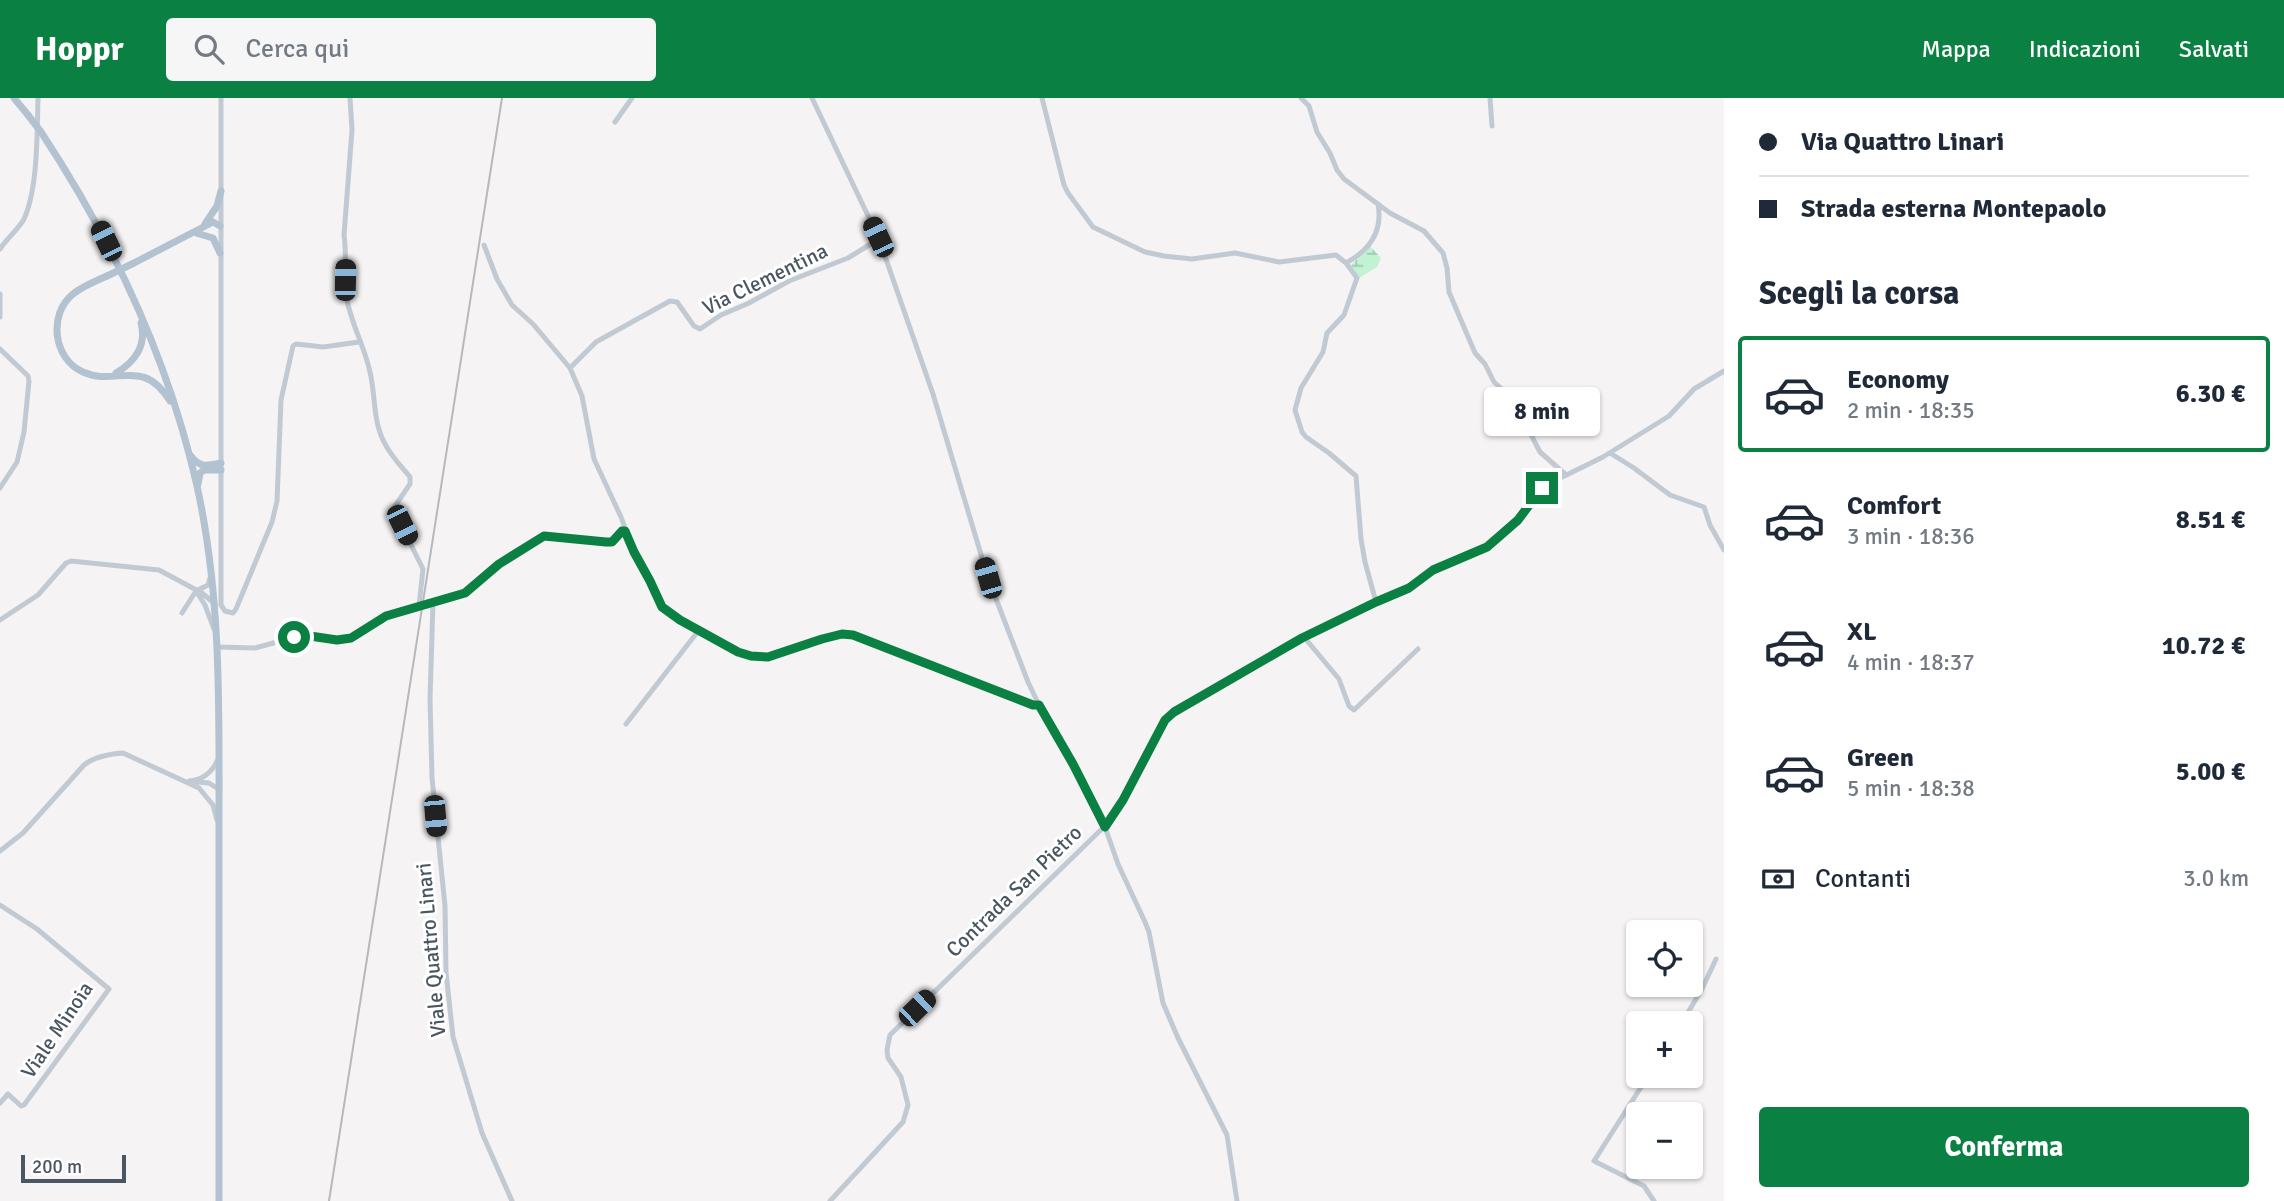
<!DOCTYPE html>
<html lang="it">
<head>
<meta charset="utf-8">
<style>
	:root { --surface:#fff; --page:#f6f6f7; --text:#1f2937; --muted:#747a83; --line:#e0e1e3; --accent:#0b8043 }
	body { margin:0; font-family:Signika,sans-serif; background:var(--page); color:var(--text); height:100vh; display:flex; flex-direction:column; font-size:26px; white-space:nowrap }
	* { box-sizing:border-box; margin:0 }
	p { font-size:23px; color:var(--muted) }
	.icon { flex:none; width:38px; height:38px; fill:none; stroke:currentColor; stroke-width:2; stroke-linecap:round; stroke-linejoin:round }
	.map { position:relative; flex:1; overflow:hidden }
	.details { display:flex; flex-direction:column; background:var(--surface); width:560px }
	.details>* { flex:none }
	.banner { display:grid; align-content:center; height:154px; padding:0 35px; background:var(--surface) }
	.tools { position:absolute; left:1626px; top:822px; display:grid; gap:14px }
	.tools a { display:grid; place-items:center; width:77px; height:77px; border-radius:7px; background:var(--surface); box-shadow:0 2px 5px #0004; font-size:35px }
	.scale { position:absolute; left:21px; bottom:18px; width:105px; box-sizing:border-box; padding-left:7px; border:4px solid #4a5661; border-top:0; font-size:19px; line-height:24px; white-space:nowrap; color:#4a5661; -webkit-text-stroke:5px #fff; paint-order:stroke }
	.end { position:absolute; width:32px; height:32px; margin:-16px; border:9px solid #0b8043; background:#fff; box-shadow:0 0 0 4px #fff }
	.from { border-radius:50% }
	.bubble { position:absolute; height:49px; border-radius:7px; background:var(--surface); box-shadow:0 2px 5px #0004; font-size:23px; font-weight:700; line-height:49px; text-align:center }
	.car { position:absolute; width:21px; height:42px; margin:-21px -10px; border-radius:9px; box-shadow:0 0 5px 2px #0007; background:linear-gradient(#222 24%,#8ab4d8 0 40%,#222 0 76%,#8ab4d8 0 86%,#222 0) }
	.banner b { display:flex; align-items:center; gap:24px; height:66px; font-size:26px }
	.banner b+b { border-top:2px solid var(--line) }
	.banner i { width:18px; height:18px; background:var(--text) }
	ul { padding:0; list-style:none }
	li { display:flex; align-items:center; gap:21px; height:116px; margin:0 14px 10px; padding:0 21px; border:4px solid transparent; border-radius:7px }
	li div { flex:1 }
	li b { display:block; font-size:26px }
	li em { font-style:normal; font-weight:700 }
	li.on { border-color:var(--accent) }
	li>.icon { width:63px; height:63px; stroke-width:1.5 }
	h2 { padding:0 35px; font-size:32px; line-height:84px }
	.pay { display:flex; align-items:center; gap:18px; height:77px; padding:0 35px; font-size:26px }
	.pay p { margin-inline-start:auto }
	.button { display:flex; gap:14px; margin-top:auto; padding:14px 35px }
	.button a { flex:1; height:80px; border-radius:7px; background:var(--accent); color:#fff; font-size:28px; font-weight:700; line-height:80px; text-align:center }
	header { display:flex; align-items:center; gap:42px; box-sizing:border-box; height:98px; padding:0 35px; background:var(--accent); color:#fff }
	header strong { font-size:33px }
	nav { display:flex; gap:38px; margin-inline-start:auto; font-size:24px }
	.search { width:490px; height:63px; background:var(--page); display:flex; align-items:center; gap:18px; box-sizing:border-box; padding:0 24px; border-radius:7px; color:var(--muted); font-size:26px }
	main { display:flex; flex:1; min-height:0 }
	.map>svg:first-child { display:block }
	.wetland { fill:url(#wetland-marsh) }
	.lines { fill:none; stroke-linecap:round; stroke-linejoin:round }
	.minor { stroke:#c1cad2; stroke-width:5 }
	.major { stroke:#b2c2d1; stroke-width:7 }
	.rail { stroke:#b5b8bd; stroke-width:2 }
	.major-bridge { stroke:#b2c2d1; stroke-width:7 }
	.route { stroke:#0b8043; stroke-width:9 }
	.labels { text-anchor:middle; dominant-baseline:central; stroke-width:6; stroke-linejoin:round; paint-order:stroke }
	.street-label { font-size:21px; fill:#4a5661; stroke:#fff }
</style>
</head>
<body>
<header>
<strong>Hoppr</strong>
<div class="search"><svg class="icon" aria-label="search" viewBox="0 0 24 24"><circle cx="10" cy="10" r="6"/><path d="M15 15l6 6"/></svg>Cerca qui</div>
<nav><a>Mappa</a><a>Indicazioni</a><a>Salvati</a></nav>
</header>
<main>
<div class="map">
<svg width="1724" height="1103" viewBox="0 0 1724 1103">
	<defs>
		<pattern id="wetland-marsh" width="20" height="14" patternUnits="userSpaceOnUse" patternTransform="scale(1.75)"><rect width="20" height="14" fill="#c2f2d4"/><path d="M1 5h8M5 5V1M11 12h8M15 12V8" fill="none" stroke="#a0c7af"/></pattern>
	</defs>
	<rect width="100%" height="100%" fill="#f5f3f3"/>
	<path class="wetland" d="M1369,147L1381,160L1377,169L1359,180L1351,167L1366,153Z"/>
	<g class="lines">
		<path class="minor" d="M221,0V507L225,513L233,515L236,511L272,424L277,403L281,302L293,248L296,246L323,249L359,244
			M350,0L352,32L344,137C347,157 344,177 346,197C350,223 363,245 369,270C376,294 372,321 384,344C390,357 401,368 410,379V386L393,411L423,471L419,508
			M812,0L879,141L933,296L988,480L1028,584L1039,607L1073,666L1105,729L1118,766L1145,824L1149,834L1163,905L1178,940L1227,1037L1237,1103
			M1042,0L1064,87L1068,95L1093,129L1145,154L1164,158L1192,161L1235,155L1279,164L1336,157L1346,165C1370,152 1383,133 1378,106
			M1301,0L1309,8L1317,34L1330,55L1337,72L1344,81L1390,115L1424,133L1443,155L1447,170L1449,194L1475,255L1485,266L1494,284L1512,300L1540,354L1565,376
			M1490,0L1492,28
			M615,24L632,0
			M484,147L497,181L512,207L533,226L570,270L582,298L594,361L621,419L634,454L665,512L735,552L757,559H768L791,550L842,536H853L1033,607H1039
			M0,151C7,140 18,132 24,121C38,91 37,34 38,0
			M1346,165L1357,180L1344,217L1327,235L1323,254L1301,290L1295,312L1302,334L1306,339L1329,355L1356,378L1361,441L1365,464L1376,504
			M0,196V219
			M0,251L28,278L29,283L24,334L17,364L0,390
			M570,270L596,244L670,203L677,204L694,228L700,231L721,217L749,205L789,183L848,160L879,141
			M1610,355L1634,370L1670,397L1704,409L1710,427L1724,452
			M196,493L205,507L214,531
			M196,493L208,487L210,480
			M433,504L430,601L432,680L445,808L446,874L453,939L482,1035L512,1103
			M182,515L196,493
			M0,522L38,497L66,465L71,463L159,472L202,495L215,506
			M1304,539L1339,581L1349,608L1354,612L1418,551
			M218,549L255,550L299,538L337,542L350,540L386,518L465,495L499,466L544,438L606,445L612,444L622,433L627,434
			M626,626L699,532
			M189,683C203,682 212,675 218,661
			M197,684L209,685L220,692
			M0,753L23,735L84,667C94,659 109,656 123,655L199,690L213,707L217,722
			M0,807L37,831L109,891L24,1007L21,1008L8,996L0,1005
			M1681,926L1702,891L1716,861
			M1648,978L1594,1063L1644,1088L1654,1103
			M830,1103L903,1024L908,1007L901,979L888,960L887,952L890,937L1110,723L1165,622L1174,614L1302,540L1376,504L1409,490L1433,472L1487,449L1518,422L1544,388L1603,359L1669,318L1694,291L1724,273"/>
		<path class="major" d="M14,0L28,17
			M41,34C113,143 168,260 197,388C222,501 219,616 219,731C219,855 219,979 219,1103
			M205,126L217,108L221,93
			M196,135L213,140L220,155
			M134,165L213,124L220,128
			M107,178C96,183 83,188 73,196C48,216 53,261 83,274C116,289 142,258 170,303
			M116,275C135,264 147,247 141,225
			M191,358C199,370 208,368 221,365
			M198,386L200,375L204,372H221"/>
		<path class="rail" d="M329,1103L502,0"/>
		<path class="major-bridge" d="M28,17L41,34
			M107,178L134,165"/>
	</g>
	<g class="lines">
		<path class="route" d="M294,539L310,538L337,542L351,540L386,518L465,495L499,466L544,438L606,444H612L622,433H625L634,454L650,483L662,509L680,522L738,554L751,558L768,559L822,541L842,536L853,537L1033,607H1039L1073,666L1105,729L1123,702L1165,622L1174,614L1302,540L1376,504L1409,490L1433,472L1487,449L1518,422L1542,390"/>
	</g>
	<g class="labels">
		<g class="street-label">
			<text transform="translate(765 181) rotate(-26)">Via Clementina</text>
			<text transform="translate(1014 793) rotate(-44)">Contrada San Pietro</text>
			<text transform="translate(431 852) rotate(-95)">Viale Quattro Linari</text>
			<text transform="translate(57 932) rotate(-56)">Viale Minoia</text>
		</g>
	</g>
</svg>
<div class="tools">
<a><svg class="icon" aria-label="locate" viewBox="0 0 24 24"><circle cx="12" cy="12" r="6"/><path d="M12 2v4M12 18v4M2 12h4M18 12h4"/></svg></a>
<a>+</a>
<a>−</a>
</div>
<div class="scale">200 m</div>
<i class="end from" style="left:294px;top:539px"></i>
<i class="end" style="left:1542px;top:390px"></i>
<div class="bubble" style="left:1484px;top:289px;width:116px">8 min</div>
<i class="car" style="left:878px;top:139px;rotate:335deg"></i>
<i class="car" style="left:106px;top:143px;rotate:334deg"></i>
<i class="car" style="left:345px;top:182px;rotate:1deg"></i>
<i class="car" style="left:402px;top:427px;rotate:154deg"></i>
<i class="car" style="left:988px;top:480px;rotate:344deg"></i>
<i class="car" style="left:435px;top:718px;rotate:175deg"></i>
<i class="car" style="left:917px;top:910px;rotate:46deg"></i>
</div>
<section class="details">
<div class="banner">
<b><i class="from"></i>Via Quattro Linari</b>
<b><i></i>Strada esterna Montepaolo</b>
</div>
<h2>Scegli la corsa</h2>
<ul>
<li class="on"><svg class="icon" aria-label="car" viewBox="0 0 24 24"><path d="M5 17H2v-5l4-1 3-4h7l3 4 3 1v5h-3M9 17h6M6 11h13"/><circle cx="7" cy="17" r="2"/><circle cx="17" cy="17" r="2"/></svg><div><b>Economy</b><p>2 min · 18:35</p></div><em>6.30 €</em></li>
<li><svg class="icon" aria-label="car" viewBox="0 0 24 24"><path d="M5 17H2v-5l4-1 3-4h7l3 4 3 1v5h-3M9 17h6M6 11h13"/><circle cx="7" cy="17" r="2"/><circle cx="17" cy="17" r="2"/></svg><div><b>Comfort</b><p>3 min · 18:36</p></div><em>8.51 €</em></li>
<li><svg class="icon" aria-label="car" viewBox="0 0 24 24"><path d="M5 17H2v-5l4-1 3-4h7l3 4 3 1v5h-3M9 17h6M6 11h13"/><circle cx="7" cy="17" r="2"/><circle cx="17" cy="17" r="2"/></svg><div><b>XL</b><p>4 min · 18:37</p></div><em>10.72 €</em></li>
<li><svg class="icon" aria-label="car" viewBox="0 0 24 24"><path d="M5 17H2v-5l4-1 3-4h7l3 4 3 1v5h-3M9 17h6M6 11h13"/><circle cx="7" cy="17" r="2"/><circle cx="17" cy="17" r="2"/></svg><div><b>Green</b><p>5 min · 18:38</p></div><em>5.00 €</em></li>
</ul>
<div class="pay"><svg class="icon" aria-label="cash" viewBox="0 0 24 24"><path d="M3 7h18v10H3z"/><circle cx="12" cy="12" r="2"/></svg>Contanti<p>3.0 km</p></div>
<div class="button"><a>Conferma</a></div>
</section>
</main>
</body>
</html>
